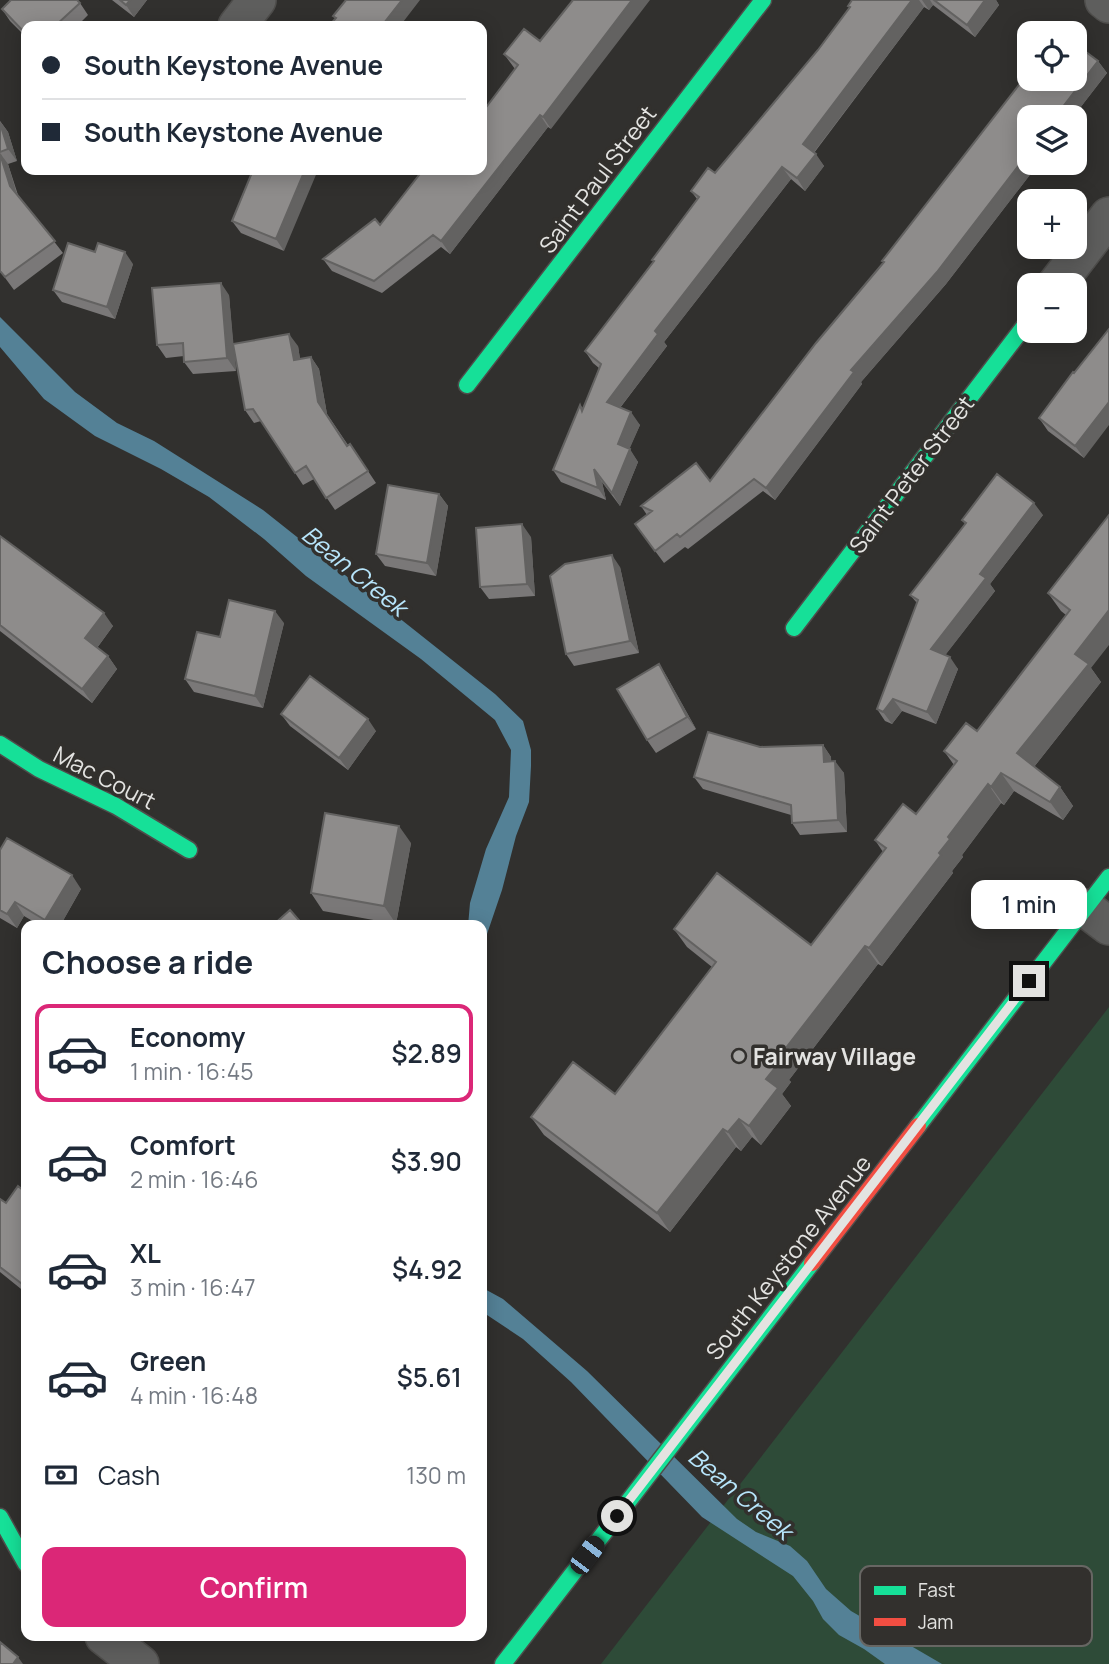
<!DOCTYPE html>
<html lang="en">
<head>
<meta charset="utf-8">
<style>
	:root { --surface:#fff; --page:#f2f2f3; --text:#1f2937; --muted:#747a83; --line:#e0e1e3; --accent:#db2777 }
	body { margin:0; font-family:Manrope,sans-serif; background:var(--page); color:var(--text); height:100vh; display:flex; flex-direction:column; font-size:26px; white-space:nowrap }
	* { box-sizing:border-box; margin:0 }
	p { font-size:23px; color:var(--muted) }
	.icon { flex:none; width:38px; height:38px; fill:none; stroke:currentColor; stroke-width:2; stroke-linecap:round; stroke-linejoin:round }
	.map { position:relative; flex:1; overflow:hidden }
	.side { position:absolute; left:21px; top:920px; width:466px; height:721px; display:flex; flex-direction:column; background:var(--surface); border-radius:14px; box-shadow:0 4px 18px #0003 }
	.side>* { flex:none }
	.guide { position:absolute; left:21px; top:21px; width:466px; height:154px; border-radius:14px; box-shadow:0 4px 18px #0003; display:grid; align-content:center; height:154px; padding:0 21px; background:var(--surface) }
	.tools { position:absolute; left:1017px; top:21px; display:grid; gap:14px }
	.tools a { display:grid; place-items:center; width:70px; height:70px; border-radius:14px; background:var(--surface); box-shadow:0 4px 18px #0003; font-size:35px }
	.end { position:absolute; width:32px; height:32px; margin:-16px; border:9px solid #e3e3e1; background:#111; box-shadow:0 0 0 4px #111 }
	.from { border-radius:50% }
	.bubble { position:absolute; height:49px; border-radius:14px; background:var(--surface); box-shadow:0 4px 18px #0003; font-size:23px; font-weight:600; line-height:49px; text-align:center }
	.car { position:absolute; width:21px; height:42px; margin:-21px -10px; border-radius:9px; box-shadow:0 0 5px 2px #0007; background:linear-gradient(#222 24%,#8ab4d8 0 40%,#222 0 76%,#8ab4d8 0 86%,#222 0) }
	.guide b { display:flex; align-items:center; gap:24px; height:66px; font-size:26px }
	.guide b+b { border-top:2px solid var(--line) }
	.guide i { width:18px; height:18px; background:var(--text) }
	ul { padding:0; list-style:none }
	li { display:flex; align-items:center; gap:21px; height:98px; margin:0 14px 10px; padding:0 7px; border:4px solid transparent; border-radius:14px }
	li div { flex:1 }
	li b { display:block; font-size:26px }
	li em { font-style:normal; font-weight:600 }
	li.selected { border-color:var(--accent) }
	li>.icon { width:63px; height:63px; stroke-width:1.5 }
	h2 { padding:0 21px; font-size:32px; line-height:84px }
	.pay { display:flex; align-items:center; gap:18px; height:77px; padding:0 21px; font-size:26px }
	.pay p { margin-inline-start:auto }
	.action { display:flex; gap:14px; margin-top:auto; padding:14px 21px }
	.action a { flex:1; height:80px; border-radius:14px; background:var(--accent); color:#fff; font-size:28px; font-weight:600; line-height:80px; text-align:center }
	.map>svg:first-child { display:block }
	.green { fill:#2e4b38 }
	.water { fill:#548196 }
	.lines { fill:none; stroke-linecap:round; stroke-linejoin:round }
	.street-casing { stroke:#4e4d4b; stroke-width:40 }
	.fast-casing { stroke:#4e4d4b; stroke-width:19 }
	.jam-casing { stroke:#4e4d4b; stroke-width:19 }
	.street { stroke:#5e5e5d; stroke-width:37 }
	.fast { stroke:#16e098; stroke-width:16 }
	.jam { stroke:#f24e42; stroke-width:16 }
	.wall { fill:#7a7878 }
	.shaded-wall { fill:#636261 }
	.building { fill:#8e8c8b; stroke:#636261; stroke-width:2 }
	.route { stroke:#e3e3e1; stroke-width:9 }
	.poi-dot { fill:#a5a4a2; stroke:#32302d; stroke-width:2.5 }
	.labels { text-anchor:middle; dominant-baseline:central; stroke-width:7; stroke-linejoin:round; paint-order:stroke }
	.street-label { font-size:23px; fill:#e3e3e1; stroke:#32302d }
	.poi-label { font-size:23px; font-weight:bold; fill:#e3e3e1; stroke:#32302d; text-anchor:start }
	.water-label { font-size:24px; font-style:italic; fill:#b7e5fb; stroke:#32302d }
	.key { fill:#32302d; stroke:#676663; stroke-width:2 }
	.key-label { font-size:19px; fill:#e3e3e1 }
</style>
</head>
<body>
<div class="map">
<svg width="1109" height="1664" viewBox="0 0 1109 1664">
	<rect width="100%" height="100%" fill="#31302e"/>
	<path class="green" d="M1109,1007V1664H601Z"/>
	<path class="water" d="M0,317L75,392L117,423L154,441L263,510L495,694L523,721L531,750V766L529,802L516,836L502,890L487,934L481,1007V926H468L470,903L486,849L509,797L511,750L495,720L421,659L306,576L264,539L209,497L161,469L95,436L44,399L0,347Z
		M481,1287L503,1299L587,1371L737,1519L756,1532L790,1546L807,1561L826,1589L851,1611L942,1664H885L864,1649L839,1635L823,1619L813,1601L793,1576L702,1517L571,1382L523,1339L481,1311Z"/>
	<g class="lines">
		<g class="street-casing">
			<path id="street" d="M1104,0L1109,4
				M237,26L257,0
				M1056,285L1109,216
				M1085,908L1109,926
				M104,1636L140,1664"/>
		</g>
		<g class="fast-casing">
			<path id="fast" d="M467,385L763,0
				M794,628L1029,320
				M0,744L39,769L116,806L189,850
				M918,1126L1109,877
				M0,1517L26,1564
				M503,1664L812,1263"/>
		</g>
		<g class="jam-casing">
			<path id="jam" d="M812,1263L918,1126"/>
		</g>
		<use href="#street" class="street"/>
		<use href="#fast" class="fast"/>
		<use href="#jam" class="jam"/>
	</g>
	<path class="wall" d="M112,0H147L134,17Z
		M852,0H996L999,5L975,37L933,5L929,10L924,7L814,153L824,166L805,191L791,179L664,342L667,346L620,408L640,425L629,449L638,462L620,506L602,482L606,500L561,482L553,470L580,405L583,408L599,368L593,363L585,351L653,262L652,260L697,199L691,191L715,173L818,50L849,8L848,6Z
		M80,3L88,15L77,26H26V37L10,21L2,9Z
		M524,29L551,129L548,127L450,254L441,247L382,293L332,271L323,259L380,225L481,170L515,69L504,54Z
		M1074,43L1098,61L1107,73L1073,117H1029V163H1039L946,284L861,382L862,384L775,500L763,491L688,549L685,547L664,563L635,524L647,515L641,506L696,463L710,481L816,343L883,263L882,261L1029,72V79H1074Z
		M0,121L8,132L17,161L8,164L18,195L63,253L14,290L0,271Z
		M253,170L284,251L241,233L232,221Z
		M133,264L115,319L62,302L53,290Z
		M229,295L233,344L298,346L300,359L311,357L319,369L327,414L348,445L350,444L376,483L335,510L314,479L303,485L261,421L254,423L245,410L234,349L236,371L193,374L184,362V356L166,358L157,345Z
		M1074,373L1084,458L1048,431L1039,418Z
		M439,494L448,506L436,576L385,566L376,554Z
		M1043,515L990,584L995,591L945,655L958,669L936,724L902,711L892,724L885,721L877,709L917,603L910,595L965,524L962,520Z
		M0,536L113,626L97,648L108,656L117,669L92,703L0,631Z
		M531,537L535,596L489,599L480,587Z
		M620,567L639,653L574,666L566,654Z
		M1066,569L1091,668L1101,682L1034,767L1060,787L1073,806L1063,820L1014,791L1004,805L1001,803L962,855L963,857L952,871L953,873L882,966L878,964L789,1080L791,1082L782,1094L791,1106L761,1145L752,1137L741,1151L736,1147L670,1232L544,1135L531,1117L615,1094L712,967L687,947L674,929L811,945L883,852L875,840L916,814L954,765L944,751L977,731L1066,615L1061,611L1048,593Z
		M284,623L263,708L194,692L185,679L220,637Z
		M659,664L667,677L696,729L656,753L647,740Z
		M281,714L376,731L348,770L290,726Z
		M823,745L831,757V761L844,773L847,832L800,835L792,823L791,815L703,789L694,777L760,747Z
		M411,843L396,924L323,911L311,893Z
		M0,850L81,889L60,926H41L24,916L17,928L0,918Z
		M26,1188V1293L0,1272V1199L6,1203L24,1191Z"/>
	<path class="shaded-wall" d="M130,0H147L134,17L126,5Z
		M402,0H420L400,26H386L384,23Z
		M632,0H650L551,129L543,117Z
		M912,0H919L924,7L811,156L803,144Z
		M922,0H930L933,5L929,10Z
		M985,0H996L999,5L975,37L967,25Z
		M1098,61L1107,73L1073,117H1055Z
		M540,115L548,127L450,254L441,241Z
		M0,121L8,132L17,161L8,149Z
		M1029,152V163H1039L946,284L861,382L862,384L775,500L766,488L851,370Z
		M0,153L8,164L18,198L10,186Z
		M816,154L824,166L805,191L797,178Z
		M782,167L791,179L664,342L667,346L615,414L607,402L655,331Z
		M305,170H318L284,251L276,239Z
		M125,252L133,264L115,319L107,307Z
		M221,283L229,295L236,371L227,358Z
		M289,334L298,346L302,372L294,360Z
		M311,357L319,369L327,414L318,402Z
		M1109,402V425L1084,458L1075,446Z
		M631,412L640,425L626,457L618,444Z
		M630,449L638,462L620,506L612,493Z
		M594,469L602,482L606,500L598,488Z
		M439,494L448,506L436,576L427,563Z
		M1034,503L1043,515L990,584L995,591L940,662L931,649L980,574Z
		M522,524L531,537L535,596L527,584Z
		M612,555L620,567L639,653L630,641Z
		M1109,610V645L1091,668L1101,682L1030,772L1017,753L1075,654Z
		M275,611L284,623L263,708L255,696Z
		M104,613L113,626L94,652L85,638Z
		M108,656L117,669L92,703L82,689Z
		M950,657L958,669L936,724L927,712Z
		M659,664L667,677L696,729L687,717Z
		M893,699L902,711L892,724L883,712Z
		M368,719L376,731L348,770L339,758Z
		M823,745L831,757L832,774L824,762Z
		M835,761L844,773L847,832L838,820Z
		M1001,773L1014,791L1004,805L991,787Z
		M988,784L1001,803L962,855L963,857L952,871L953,873L882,966L869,948L939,853L948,837Z
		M1060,787L1073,806L1063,820L1050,802Z
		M399,826L411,843L396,924L384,906Z
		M72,875L81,889L60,926H49L45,920Z
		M15,902L24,916L17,928L7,914Z
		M865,946L878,964L789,1080L791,1082L782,1094L791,1106L761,1145L749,1126L766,1079L775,1062Z
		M739,1119L752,1137L741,1151L728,1132Z
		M723,1129L736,1147L670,1232L657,1213Z
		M18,1657L23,1664H13Z"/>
	<path class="building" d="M11,0H77L80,3L55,26H26V34L2,9Z
		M120,0H130L126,5Z
		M346,0H402L384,23L388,26H329L336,18L333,16Z
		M573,0H632L543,117L540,115L441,241L433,235L374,281L323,259L375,219L380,225L423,170H481V114L518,65L504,54L524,29L540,41Z
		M852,0H912L803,144L816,154L797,178L782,167L655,331L658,334L607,402L631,412L618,444L630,449L612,493L594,469L598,488L553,470L580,405L582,411L601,364L585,351L654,261L652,260L699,197L691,191L708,168L715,173L818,50L850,7L848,6Z
		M934,0H985L967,25Z
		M1074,43L1098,61L1055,117H1029V152L937,272L851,370L854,372L766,488L754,479L680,537L677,534L655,551L635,524L652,511L641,506L696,463L710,481L816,343L884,262L882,261L1029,72V79H1074Z
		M0,123L8,149L0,152Z
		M0,154L10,186L55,241L5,277L0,271Z
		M253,170H305L276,239L232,221Z
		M68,243L95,252L98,243L125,252L107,307L53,290Z
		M221,283L227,358L184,362L183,343L157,345L152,288Z
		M1109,329V402L1075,446L1039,418L1073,372L1074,373Z
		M289,334L294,360L311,357L318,402L347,446L350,444L368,471L326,498L306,466L295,473L253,409L245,410L233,344Z
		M997,474L1034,503L980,574L986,578L931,649L950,657L927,712L893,699L883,712L877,709L918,600L910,595L966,523L962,520Z
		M388,485L439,494L427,563L376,554Z
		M1109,515V610L1075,654L1089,664L1017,753L1060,787L1050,802L1001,773L991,787L988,784L948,837L950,839L939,853L941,855L869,948L865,946L775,1062L778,1064L766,1079L778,1088L749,1126L739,1119L728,1132L723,1129L657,1213L531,1117L573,1062L615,1094L716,962L674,929L717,873L811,945L886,848L875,840L903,804L916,814L957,761L944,751L966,723L977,731L1070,610L1048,593Z
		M522,524L527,584L480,587L476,528Z
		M0,536L104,613L85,638L108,656L82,689L0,625Z
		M612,555L630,641L566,654L550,576L565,564Z
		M229,600L275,611L255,696L185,679L197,632L220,637Z
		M659,664L687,717L647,740L617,689Z
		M310,676L368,719L339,758L281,714Z
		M708,732L760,747L823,745L824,762L835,761L838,820L792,823L791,805L694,777Z
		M325,813L399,826L384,906L311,893Z
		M7,838L72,875L45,920L15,902L7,914L0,910V850Z
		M290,910L304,926H272Z
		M18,1186L24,1191L26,1188V1287L0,1267V1199L6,1203Z
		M0,1642L18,1657L13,1664H0Z"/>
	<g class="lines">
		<path class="route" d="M617,1516L1029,981"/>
	</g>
	<circle class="poi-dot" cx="739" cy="1056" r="7"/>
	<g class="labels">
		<g class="street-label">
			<text transform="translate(597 179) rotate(-53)">Saint Paul Street</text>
			<text transform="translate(911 474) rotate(-53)">Saint Peter Street</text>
			<text transform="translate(105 777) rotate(27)">Mac Court</text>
			<text transform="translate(788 1257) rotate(-52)">South Keystone Avenue</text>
		</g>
		<g class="poi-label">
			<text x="753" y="1056">Fairway Village</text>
		</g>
		<g class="water-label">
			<text transform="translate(355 570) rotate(39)">Bean Creek</text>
			<text transform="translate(741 1493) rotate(40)">Bean Creek</text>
		</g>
	</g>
	<rect x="860" y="1566" width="232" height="80" rx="10" class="key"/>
	<rect x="874" y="1586" width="32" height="9" fill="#16e098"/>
	<rect x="874" y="1618" width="32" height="8" fill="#f24e42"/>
	<g class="key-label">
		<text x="918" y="1597">Fast</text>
		<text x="918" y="1629">Jam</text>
	</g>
</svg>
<div class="tools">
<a><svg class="icon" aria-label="locate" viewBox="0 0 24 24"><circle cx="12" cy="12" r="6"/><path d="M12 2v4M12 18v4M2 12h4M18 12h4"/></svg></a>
<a><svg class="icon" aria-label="layers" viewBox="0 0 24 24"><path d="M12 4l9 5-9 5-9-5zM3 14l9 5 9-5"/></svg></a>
<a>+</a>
<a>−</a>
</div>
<i class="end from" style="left:617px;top:1516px"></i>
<i class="end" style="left:1029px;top:981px"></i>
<div class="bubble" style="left:971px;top:880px;width:116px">1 min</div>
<i class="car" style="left:587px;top:1555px;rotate:37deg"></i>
<div class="guide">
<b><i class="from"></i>South Keystone Avenue</b>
<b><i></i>South Keystone Avenue</b>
</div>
<section class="side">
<h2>Choose a ride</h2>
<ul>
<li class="selected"><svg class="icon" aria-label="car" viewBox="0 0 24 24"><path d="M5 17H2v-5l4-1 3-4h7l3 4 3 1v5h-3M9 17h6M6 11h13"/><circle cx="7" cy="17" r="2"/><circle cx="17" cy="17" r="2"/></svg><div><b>Economy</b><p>1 min · 16:45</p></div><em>$2.89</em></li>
<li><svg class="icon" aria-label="car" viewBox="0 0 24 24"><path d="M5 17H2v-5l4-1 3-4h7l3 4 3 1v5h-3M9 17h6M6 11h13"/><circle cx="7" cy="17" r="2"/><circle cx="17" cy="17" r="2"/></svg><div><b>Comfort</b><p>2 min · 16:46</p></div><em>$3.90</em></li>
<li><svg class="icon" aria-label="car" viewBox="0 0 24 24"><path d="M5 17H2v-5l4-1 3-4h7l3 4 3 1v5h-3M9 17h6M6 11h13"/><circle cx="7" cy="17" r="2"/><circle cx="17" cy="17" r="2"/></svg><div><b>XL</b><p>3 min · 16:47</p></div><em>$4.92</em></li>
<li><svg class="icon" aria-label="car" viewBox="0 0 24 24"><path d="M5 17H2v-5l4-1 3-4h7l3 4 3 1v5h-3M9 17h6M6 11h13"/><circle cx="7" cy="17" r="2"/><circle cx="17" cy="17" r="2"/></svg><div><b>Green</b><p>4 min · 16:48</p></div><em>$5.61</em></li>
</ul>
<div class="pay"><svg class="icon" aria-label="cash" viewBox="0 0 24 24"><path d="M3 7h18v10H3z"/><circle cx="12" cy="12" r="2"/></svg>Cash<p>130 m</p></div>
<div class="action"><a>Confirm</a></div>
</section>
</div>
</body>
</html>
